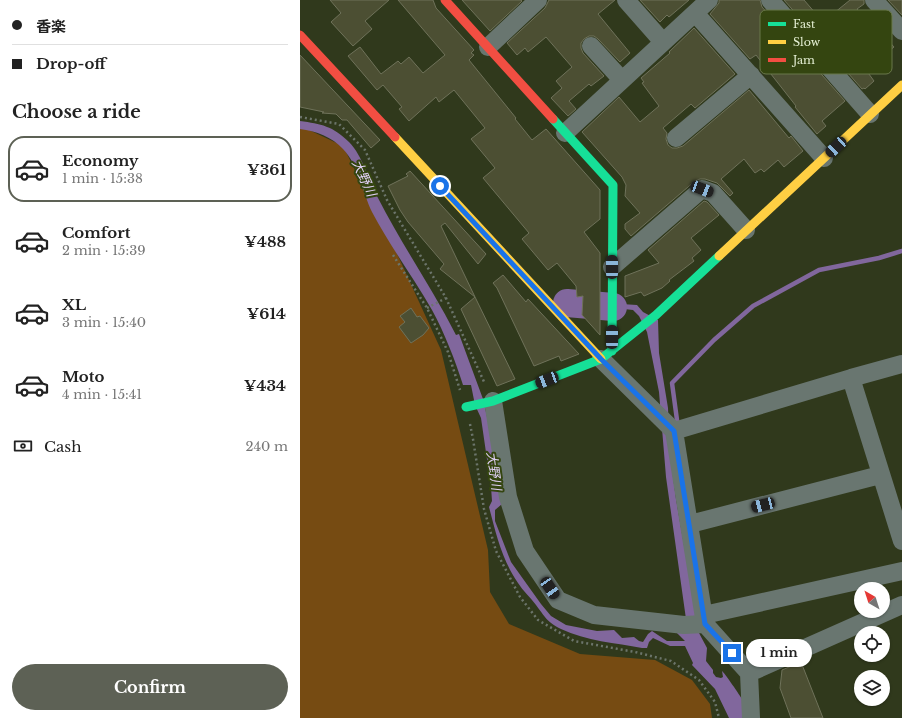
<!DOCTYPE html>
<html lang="en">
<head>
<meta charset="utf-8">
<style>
	:root { --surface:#fff; --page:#f6f6f6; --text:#222; --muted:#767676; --line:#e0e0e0; --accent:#5d6155 }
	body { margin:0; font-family:"Libre Baskerville","Noto Sans JP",serif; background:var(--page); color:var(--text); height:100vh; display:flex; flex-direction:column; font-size:15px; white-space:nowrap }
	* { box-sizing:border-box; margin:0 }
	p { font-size:13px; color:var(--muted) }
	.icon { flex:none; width:22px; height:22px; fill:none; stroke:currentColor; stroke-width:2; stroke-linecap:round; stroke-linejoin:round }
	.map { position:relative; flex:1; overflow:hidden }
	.details { display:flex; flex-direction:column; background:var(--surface); width:300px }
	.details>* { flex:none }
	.guide { display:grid; align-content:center; height:88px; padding:0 12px; background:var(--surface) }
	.needle { width:26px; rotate:321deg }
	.controls { position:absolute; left:554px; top:582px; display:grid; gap:8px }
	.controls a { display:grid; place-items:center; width:36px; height:36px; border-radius:50%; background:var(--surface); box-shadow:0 1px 3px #0004; font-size:20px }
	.end { position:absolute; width:18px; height:18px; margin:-9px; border:5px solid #1a73e8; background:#fff; box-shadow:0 0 0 2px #fff }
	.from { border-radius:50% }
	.bubble { position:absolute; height:28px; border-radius:14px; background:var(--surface); box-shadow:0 1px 3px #0004; font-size:13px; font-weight:700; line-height:28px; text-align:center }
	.car { position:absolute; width:12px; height:24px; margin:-12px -6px; border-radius:5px; box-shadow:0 0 3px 1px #0007; background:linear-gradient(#222 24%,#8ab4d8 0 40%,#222 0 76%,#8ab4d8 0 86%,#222 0) }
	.guide b { display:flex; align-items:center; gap:14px; height:38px; font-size:15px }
	.guide b+b { border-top:1px solid var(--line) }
	.guide i { width:10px; height:10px; background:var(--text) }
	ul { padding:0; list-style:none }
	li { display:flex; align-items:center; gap:12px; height:66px; margin:0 8px 6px; padding:0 4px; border:2px solid transparent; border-radius:16px }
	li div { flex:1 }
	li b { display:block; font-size:15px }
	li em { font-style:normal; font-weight:700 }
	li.on { border-color:var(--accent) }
	li>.icon { width:36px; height:36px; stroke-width:1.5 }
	h2 { padding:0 12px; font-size:18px; line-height:48px }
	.pay { display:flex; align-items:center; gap:10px; height:44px; padding:0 12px; font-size:15px }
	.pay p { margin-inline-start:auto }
	.action { display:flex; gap:8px; margin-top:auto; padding:8px 12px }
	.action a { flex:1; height:46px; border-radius:24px; background:var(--accent); color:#fff; font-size:16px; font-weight:700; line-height:46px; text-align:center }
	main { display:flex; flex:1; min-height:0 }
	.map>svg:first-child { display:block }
	.green { fill:#764b12 }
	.water { fill:#81679d }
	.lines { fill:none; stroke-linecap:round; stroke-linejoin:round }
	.stream { stroke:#81679d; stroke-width:4.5 }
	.river { stroke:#81679d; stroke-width:28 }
	.building { fill:#4c4f33; stroke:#6f725a }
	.path { stroke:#6c756b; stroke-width:2.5; stroke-dasharray:2 3; stroke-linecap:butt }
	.street { stroke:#697670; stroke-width:18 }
	.fast { stroke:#16e098; stroke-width:9 }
	.slow { stroke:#ffcf43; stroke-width:9 }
	.jam { stroke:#f24e42; stroke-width:9 }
	.route { stroke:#1a73e8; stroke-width:5 }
	.labels { text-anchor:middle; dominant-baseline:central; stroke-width:4; stroke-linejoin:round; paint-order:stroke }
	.water-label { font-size:13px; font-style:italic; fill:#dfcff3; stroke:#344510 }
	.key { fill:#344510; stroke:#69784a; stroke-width:1 }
	.key-label { font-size:11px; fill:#e4efd3 }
</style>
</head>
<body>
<main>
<section class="details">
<div class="guide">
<b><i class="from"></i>香楽</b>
<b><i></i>Drop-off</b>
</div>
<h2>Choose a ride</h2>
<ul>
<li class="on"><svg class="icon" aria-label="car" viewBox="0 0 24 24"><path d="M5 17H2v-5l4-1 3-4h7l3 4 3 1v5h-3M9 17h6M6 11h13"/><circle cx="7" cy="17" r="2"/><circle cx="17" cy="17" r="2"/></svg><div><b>Economy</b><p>1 min · 15:38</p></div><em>¥361</em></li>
<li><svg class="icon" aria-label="car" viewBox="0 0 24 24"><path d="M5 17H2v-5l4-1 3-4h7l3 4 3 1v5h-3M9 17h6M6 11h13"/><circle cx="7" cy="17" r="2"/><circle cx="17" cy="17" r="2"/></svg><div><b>Comfort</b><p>2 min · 15:39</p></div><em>¥488</em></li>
<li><svg class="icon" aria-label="car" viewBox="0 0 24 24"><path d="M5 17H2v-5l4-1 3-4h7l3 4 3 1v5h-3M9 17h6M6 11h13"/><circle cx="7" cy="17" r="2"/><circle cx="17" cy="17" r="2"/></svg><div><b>XL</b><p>3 min · 15:40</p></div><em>¥614</em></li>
<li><svg class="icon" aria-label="car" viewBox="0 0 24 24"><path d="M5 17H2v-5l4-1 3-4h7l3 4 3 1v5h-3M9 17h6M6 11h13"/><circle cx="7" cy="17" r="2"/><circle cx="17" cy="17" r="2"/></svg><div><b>Moto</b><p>4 min · 15:41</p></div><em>¥434</em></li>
</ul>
<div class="pay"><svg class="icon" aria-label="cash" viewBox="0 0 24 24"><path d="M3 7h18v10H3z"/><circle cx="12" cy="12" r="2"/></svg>Cash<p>240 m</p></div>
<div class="action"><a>Confirm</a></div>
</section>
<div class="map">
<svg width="602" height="718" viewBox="0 0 602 718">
	<rect width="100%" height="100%" fill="#30391c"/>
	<path class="green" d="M0,129H7L43,146L99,258L141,350L188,550L190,592L209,624L280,654L355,660L392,680L410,704L412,718H0Z"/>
	<path class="water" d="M0,121C21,124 33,126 49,142C63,156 68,180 78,198C102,245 132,288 156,335L159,334L183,399L190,430L202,504L195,510V521L211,562L241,604L251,616L266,625L297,631L314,630L322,638L334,637L339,641L343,642L348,634L352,631L367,641H385L375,631L386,619L366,477L359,392L347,332L339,316L333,310L315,308L276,306L274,301L337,305L343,312L358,320L359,353L368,408L370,455L376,499L399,633L407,648L406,661L413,670V673L416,677L421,678L423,677L422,671C424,672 441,697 442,699C443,705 443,712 443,718H429L415,689L392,665L393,663L385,646H370L353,638L349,642L347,648H342C316,643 286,641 261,629C247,622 245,617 236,605C230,597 223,591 218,583C202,560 196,534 189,507L192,501L191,487L181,418L175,405L171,385H163C155,360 145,334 132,310C113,277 90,246 72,212C62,191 59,166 43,149C32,137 16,131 0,129Z"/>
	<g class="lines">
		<path class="stream" d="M377,420L372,383L414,340L453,306L519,270L579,258L602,251"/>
		<path class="river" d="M267,303L313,307"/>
	</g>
	<path class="building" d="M30,0H89L65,21L72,29L53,46L31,22L41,13Z
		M98,0H133L136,8L174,50L171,53L174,55L169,60L216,118L215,119L232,140L246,129L300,190V219L284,232L300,253V335L282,315L283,296L277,297L276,286L257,263L248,270L222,239L229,233L183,178L195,168L171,139L185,128L154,90L139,102L136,97L109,121L99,109L102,107L83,85L77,90L48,56L60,47L81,74L98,61L101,64L109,57L123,73L145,55Z
		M162,0H221L222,1L190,31Z
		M249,0H315L298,14L330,53L320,62L298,39L294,36H289L284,39L281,43V48L283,53L304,76L291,86L289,84L269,101L276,109L268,116L251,98L262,88L256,81L272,67L246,37L228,52L225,48L217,55L207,43L245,8Z
		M340,0H389L369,17L367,15L360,22Z
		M419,0H460L462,7L545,101L522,121L526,126L517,134L495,107L496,106L456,55L450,59L410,14L419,3Z
		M484,0H504L523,22L550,0H564V4L557,9L561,14L535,35L550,54L576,34L582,40L585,37L594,47L566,70L574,81L565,89L564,88L562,89Z
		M588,0H602V15Z
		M394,28L435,74L395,108L391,104L363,128L367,133L366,139L368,145L372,148H377L383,146L449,90L489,138L491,136L503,151L484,167L478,160L464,172L461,169L455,173L444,159L421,179L433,193L430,196L417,183L405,179H400L395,181L331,236L325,229V224L340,213L325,196L326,185L322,177L282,132L319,97L340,122L359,106L342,83L344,82L341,78L370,53L369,52Z
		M0,55L80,140L71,148L47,120H42L36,114L22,113L24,112L0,107Z
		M110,171L186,254L178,264L145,223L141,226L175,297L140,269L144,264L108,222L100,210L88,186L108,176L106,174Z
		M404,201L407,202L419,215L391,238L401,250L392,258L394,261L369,280L370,281L362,288L344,296L341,292L325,297V276L359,263L348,250Z
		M203,275L226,302L228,299L279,354L261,361L259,356L234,366L197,288L193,283Z
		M175,297L215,379L197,386L161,309Z
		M111,308L117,317L120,316L129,328L123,335L111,343L99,327L105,322L100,316Z
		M501,662L523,718H491L480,688L482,670Z"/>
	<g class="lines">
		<path class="path" d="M0,117L39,124L65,150L87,200L146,298L185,384
			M93,255L127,308L148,352L160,390
			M127,308L146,298
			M170,424L173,439L184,509L196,551L220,597L238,620L274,641L335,652L371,661L399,680L415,702L419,718"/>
		<path class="street" d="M326,0L363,42
			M470,0L570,114
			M574,0L602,31
			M395,13L524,158
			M291,46L322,80
			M188,47L238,0
			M265,133L409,0
			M376,138L451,75
			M312,267L402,189L413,193L446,230
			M301,359L374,431L405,624L449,673L451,718
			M551,378L602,541
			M193,401L208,497L225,551L258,600L294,615L384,625L405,624
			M374,431L551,378L602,364
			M390,524L580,475
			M404,615L602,571
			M449,673L602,605"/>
		<path class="fast" d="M253,119L313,185L312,351
			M166,407L193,401L301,359L356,315L419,256"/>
		<path class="slow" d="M95,137L301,359
			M419,256L602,85"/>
		<path class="jam" d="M145,0L253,119
			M0,35L95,137"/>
	</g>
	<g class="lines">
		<path class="route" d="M140,186L301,359L374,431L405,624L432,653"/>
	</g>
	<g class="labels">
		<g class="water-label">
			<text transform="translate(64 178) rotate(65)">大野川</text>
			<text transform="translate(194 471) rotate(82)">大野川</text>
		</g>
	</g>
	<rect x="460" y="10" width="132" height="64" rx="6" class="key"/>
	<rect x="468" y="22" width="18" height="4" fill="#16e098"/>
	<rect x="468" y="40" width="18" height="4" fill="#ffcf43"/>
	<rect x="468" y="58" width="18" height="4" fill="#f24e42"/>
	<g class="key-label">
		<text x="493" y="28">Fast</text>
		<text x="493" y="46">Slow</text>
		<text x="493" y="64">Jam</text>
	</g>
</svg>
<div class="controls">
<a><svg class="needle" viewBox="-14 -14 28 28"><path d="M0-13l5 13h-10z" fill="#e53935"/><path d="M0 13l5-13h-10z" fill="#767676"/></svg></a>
<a><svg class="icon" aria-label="locate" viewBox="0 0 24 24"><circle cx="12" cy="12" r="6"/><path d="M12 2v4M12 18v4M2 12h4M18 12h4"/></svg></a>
<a><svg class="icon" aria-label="layers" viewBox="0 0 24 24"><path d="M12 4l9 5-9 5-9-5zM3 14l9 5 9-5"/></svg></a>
</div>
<i class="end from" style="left:140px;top:186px"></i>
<i class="end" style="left:432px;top:653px"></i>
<div class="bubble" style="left:446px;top:639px;width:66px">1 min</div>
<i class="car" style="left:536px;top:147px;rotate:227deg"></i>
<i class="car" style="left:402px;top:189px;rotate:111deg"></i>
<i class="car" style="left:312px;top:267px;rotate:0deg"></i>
<i class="car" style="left:312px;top:337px;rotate:0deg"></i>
<i class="car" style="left:247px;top:380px;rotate:249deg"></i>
<i class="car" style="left:463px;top:505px;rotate:256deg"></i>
<i class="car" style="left:250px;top:588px;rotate:146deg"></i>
</div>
</main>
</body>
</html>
